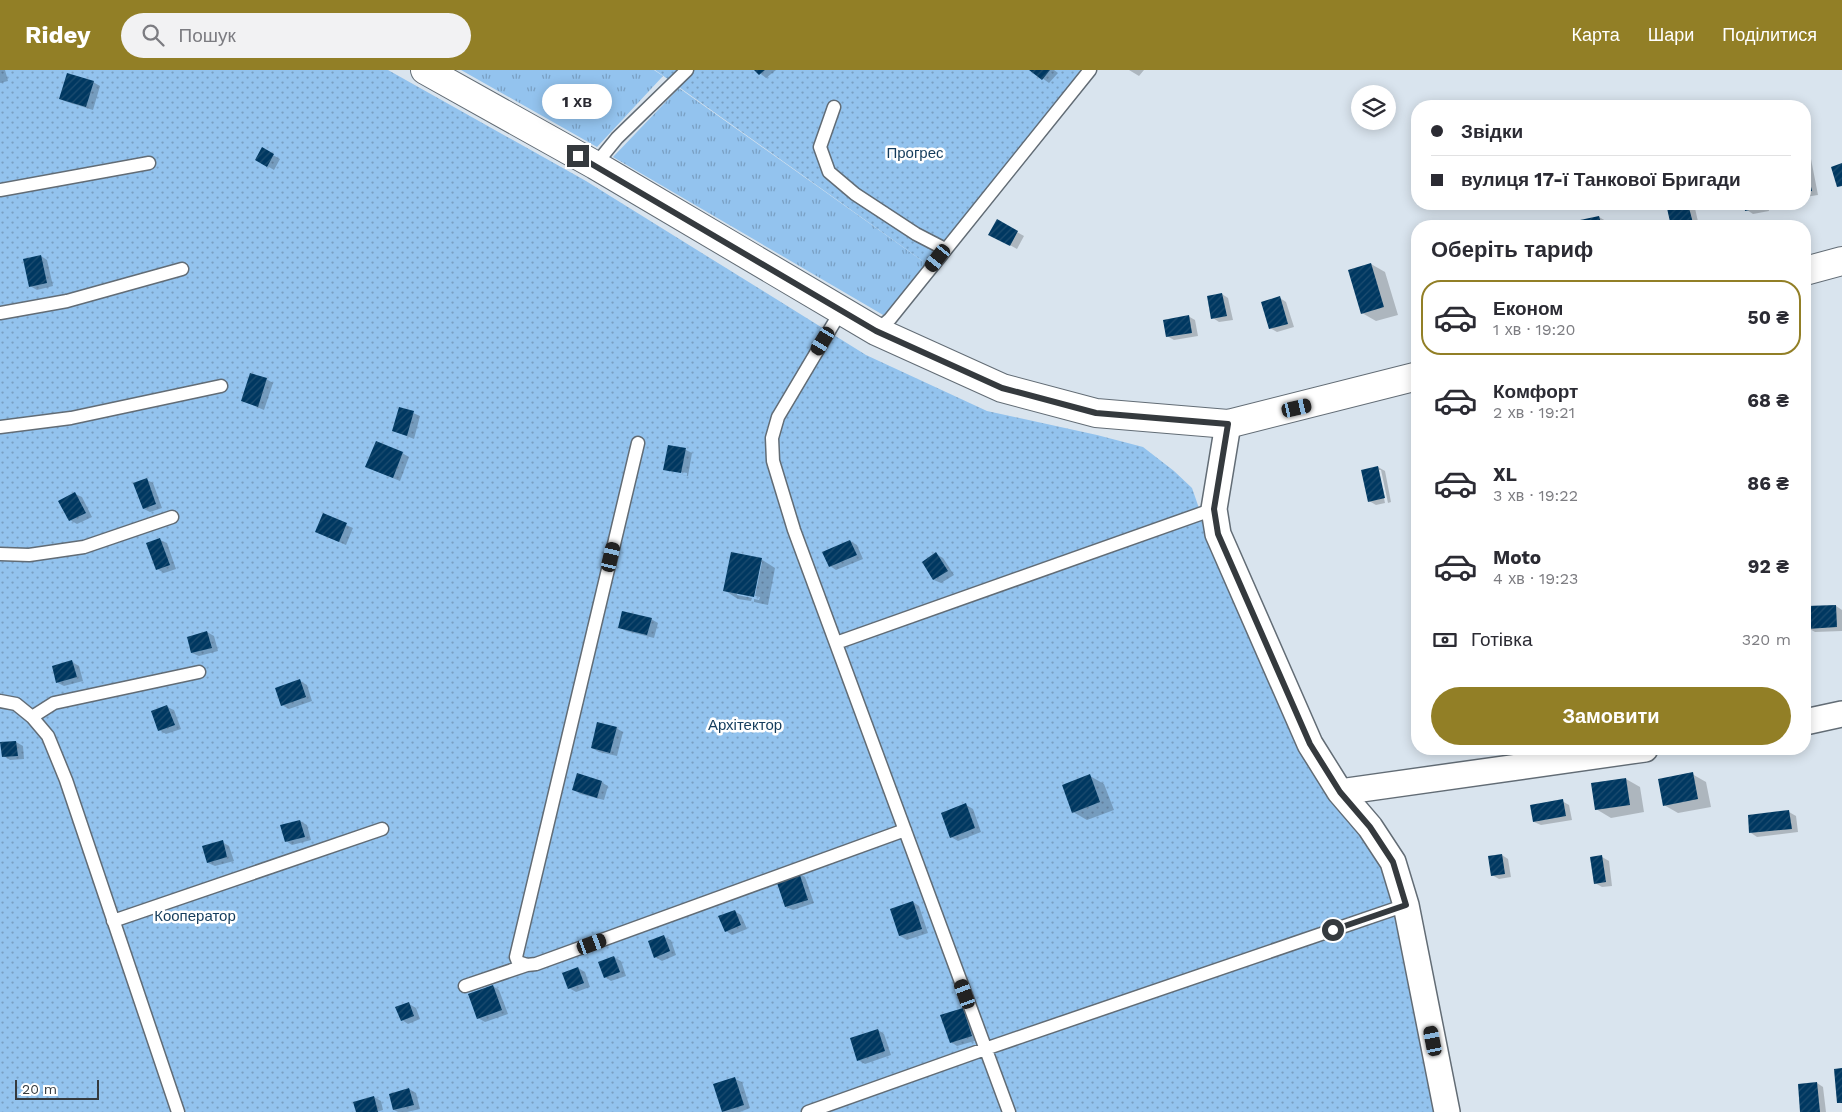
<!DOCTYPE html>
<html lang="uk">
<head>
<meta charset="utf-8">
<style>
	:root { --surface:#fff; --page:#f2f2f3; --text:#2b2b33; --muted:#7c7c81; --line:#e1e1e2; --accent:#927f26 }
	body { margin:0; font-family:"Work Sans",sans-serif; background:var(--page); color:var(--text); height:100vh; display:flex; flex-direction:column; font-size:19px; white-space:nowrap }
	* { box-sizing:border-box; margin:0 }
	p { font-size:16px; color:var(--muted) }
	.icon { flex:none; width:28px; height:28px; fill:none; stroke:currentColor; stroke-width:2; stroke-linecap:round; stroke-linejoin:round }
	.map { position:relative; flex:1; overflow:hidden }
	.panel { position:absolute; left:1411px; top:150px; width:400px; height:535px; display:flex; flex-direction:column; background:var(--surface); border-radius:20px; box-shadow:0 2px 12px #0003 }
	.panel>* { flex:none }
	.top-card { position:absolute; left:1411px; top:30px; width:400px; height:110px; border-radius:20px; box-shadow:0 2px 12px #0003; display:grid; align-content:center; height:110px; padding:0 20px; background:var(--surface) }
	.tools { position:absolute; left:1351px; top:15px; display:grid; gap:10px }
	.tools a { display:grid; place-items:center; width:45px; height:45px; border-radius:50%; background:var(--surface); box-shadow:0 2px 12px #0003; font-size:25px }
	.scale { position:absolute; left:15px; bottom:12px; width:84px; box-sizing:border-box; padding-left:5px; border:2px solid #353a3e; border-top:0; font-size:14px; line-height:18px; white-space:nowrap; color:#353a3e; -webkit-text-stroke:4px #fff; paint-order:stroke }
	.end { position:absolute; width:22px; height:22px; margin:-11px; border:6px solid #353a3e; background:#fff; box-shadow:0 0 0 2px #fff }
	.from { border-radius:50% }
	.bubble { position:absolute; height:35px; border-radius:18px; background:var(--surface); box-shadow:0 2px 12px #0003; font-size:16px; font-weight:700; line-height:35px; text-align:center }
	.car { position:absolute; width:15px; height:30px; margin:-15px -8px; border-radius:6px; box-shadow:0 0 4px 1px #0007; background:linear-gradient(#222 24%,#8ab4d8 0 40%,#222 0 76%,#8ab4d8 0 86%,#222 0) }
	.top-card b { display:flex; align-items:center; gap:18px; height:48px; font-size:19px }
	.top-card b+b { border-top:1px solid var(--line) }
	.top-card i { width:12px; height:12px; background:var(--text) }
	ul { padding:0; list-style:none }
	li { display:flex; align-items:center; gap:15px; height:75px; margin:0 10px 8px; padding:0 10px; border:2px solid transparent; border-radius:20px }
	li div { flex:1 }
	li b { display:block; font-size:19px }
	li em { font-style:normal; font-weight:700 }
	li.active { border-color:var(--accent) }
	li>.icon { width:45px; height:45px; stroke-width:1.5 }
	h2 { padding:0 20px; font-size:22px; line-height:60px }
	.pay { display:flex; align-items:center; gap:12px; height:55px; padding:0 20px; font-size:19px }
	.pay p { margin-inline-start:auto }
	.action { display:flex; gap:10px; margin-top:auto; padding:10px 20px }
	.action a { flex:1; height:58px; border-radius:30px; background:var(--accent); color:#fff; font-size:20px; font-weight:700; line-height:58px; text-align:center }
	header { display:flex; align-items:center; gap:30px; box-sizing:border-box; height:70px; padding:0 25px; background:var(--accent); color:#fff }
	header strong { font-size:24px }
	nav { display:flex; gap:28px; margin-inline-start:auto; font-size:18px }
	.search { width:350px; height:45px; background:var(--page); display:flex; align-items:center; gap:12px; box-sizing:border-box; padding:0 18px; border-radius:28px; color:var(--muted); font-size:19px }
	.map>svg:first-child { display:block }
	.grass { fill:url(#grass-tufts) }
	.garden { fill:url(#garden-dots) }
	.shadow { fill:#0003 }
	.building { fill:url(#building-hatch) }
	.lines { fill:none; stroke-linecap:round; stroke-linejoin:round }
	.service-casing { stroke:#626c75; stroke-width:15 }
	.minor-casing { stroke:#626c75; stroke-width:28 }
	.primary-casing { stroke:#626c75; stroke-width:30 }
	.service { stroke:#fff; stroke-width:12 }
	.minor { stroke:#fff; stroke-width:25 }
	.primary { stroke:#fff; stroke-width:28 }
	.route { stroke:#353a3e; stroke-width:6 }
	.labels { text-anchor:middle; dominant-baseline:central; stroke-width:5; stroke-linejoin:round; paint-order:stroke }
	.park-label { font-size:15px; fill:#143c5c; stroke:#fff }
</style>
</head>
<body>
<header>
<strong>Ridey</strong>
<div class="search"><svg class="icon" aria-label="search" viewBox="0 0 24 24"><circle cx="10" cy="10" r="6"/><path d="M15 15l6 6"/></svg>Пошук</div>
<nav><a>Карта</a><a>Шари</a><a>Поділитися</a></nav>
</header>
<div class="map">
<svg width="1842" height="1042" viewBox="0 0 1842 1042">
	<defs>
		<pattern id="grass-tufts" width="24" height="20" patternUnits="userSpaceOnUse" patternTransform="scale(1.25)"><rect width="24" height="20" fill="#93c3ee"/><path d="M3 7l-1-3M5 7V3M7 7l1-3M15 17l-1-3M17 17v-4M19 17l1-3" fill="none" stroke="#799fc2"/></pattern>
		<pattern id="garden-dots" width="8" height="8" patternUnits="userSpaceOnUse" patternTransform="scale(1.25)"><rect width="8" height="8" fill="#93c3ee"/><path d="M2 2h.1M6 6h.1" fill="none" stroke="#799fc2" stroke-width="1.8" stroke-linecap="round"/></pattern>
		<pattern id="building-hatch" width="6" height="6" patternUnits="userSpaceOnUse" patternTransform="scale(1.25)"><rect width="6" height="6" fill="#003861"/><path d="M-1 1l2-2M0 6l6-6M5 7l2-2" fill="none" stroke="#1d4d70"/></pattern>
	</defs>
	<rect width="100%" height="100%" fill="#d9e4ee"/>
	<path class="grass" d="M461,0H654L663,6L597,77Z
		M679,18L931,197L890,249L613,87Z"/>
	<path class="garden" d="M0,0H388L586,111L866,285L987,341L1097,365L1143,377L1174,401L1192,418L1210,470L1362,764L1382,792L1396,829L1437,1042H0Z
		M655,0H1090L931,197Z"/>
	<path class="shadow" d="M0,0H5L8,11L0,13Z
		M756,0H776L766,8Z
		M1031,0H1054L1058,3L1049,13Z
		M1129,0H1144L1139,6Z
		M93,12L100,16L93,40L67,32L60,29Z
		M262,79L280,89L274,100L257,90Z
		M1805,86L1811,89L1818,125L1805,127Z
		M1667,134H1694L1699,156H1672Z
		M1745,134H1768L1769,141L1753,144L1747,140Z
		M1599,147L1606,151L1607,156H1583L1582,151Z
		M998,151L1024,166L1017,179L990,164Z
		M41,186L47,190L53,216L37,220L30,216Z
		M1371,194L1385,202L1398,245L1376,251L1362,243Z
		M1222,224L1228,228L1233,250L1219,252L1213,248Z
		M1280,228L1286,232L1294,257L1277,262L1270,258Z
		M1188,246L1195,250L1198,266L1174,270L1167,266Z
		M266,309L273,313L264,340L243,331Z
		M413,343L420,346L414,369L394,361Z
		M669,376L686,380L692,383L688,406L670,402L687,406V403L670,400V402L665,399Z
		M402,383L409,387L400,411L373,400Z
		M1378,397L1385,401L1391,432L1388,433L1381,400H1378L1385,433L1376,435L1369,431Z
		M147,410L153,413L162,438L150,442L144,439Z
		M75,424L82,427L92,447L77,454L70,450Z
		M346,455L353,458L346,475L323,465Z
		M160,470L167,473L176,499L164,503L157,499Z
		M850,471L857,475L863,489L836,500L830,496Z
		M936,484L943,488L954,505L941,513L934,510L923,492Z
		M761,489L775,498L768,535L754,532V529L759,530L760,527L755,526L762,492H759L737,523V525L752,528L751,531L738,529L724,520Z
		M1836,536L1842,540V561L1815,562L1808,558Z
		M651,549L658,553L654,568L626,561L620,557Z
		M207,562L214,566L218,581L199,586L192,583Z
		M72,592L79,596L83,611L64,616L58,613L53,597Z
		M300,611L307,615L312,631L289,639L282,635Z
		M1805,620L1807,636H1805Z
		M167,637L174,640L181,659L166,664L159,660Z
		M616,658L623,662L617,686L599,682L592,678Z
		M16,672L23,676L24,689L10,690L4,686Z
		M1692,704L1706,712L1711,737L1678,743L1664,735Z
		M1090,706L1104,714L1114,740L1087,750L1073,742Z
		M1626,709L1640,717L1644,742L1611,748L1596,739Z
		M601,712L608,716L604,730L580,724L574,720Z
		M1562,731L1569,735L1572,750L1541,755L1534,752Z
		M966,735L973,739L981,762L958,771L951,767Z
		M1789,742L1796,746L1798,762L1757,767L1751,763Z
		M300,751L307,755L311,770L292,775L286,771Z
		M222,772L229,776L234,791L215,796L208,793Z
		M1502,785L1508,789L1511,807L1499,809L1492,805Z
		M1602,787L1609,791L1612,816L1602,817L1595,813Z
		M798,803L805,807L814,833L793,840L786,837Z
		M913,832L919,836L928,863L907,870L900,866L892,840Z
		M734,841L741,845L747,859L732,865L726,861Z
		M664,867L671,870L676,885L662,891L655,887Z
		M614,887L621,891L626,906L611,911L605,907Z
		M578,898L585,902L590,917L576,922L569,918Z
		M493,916L499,920L508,944L485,952L478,948Z
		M409,934L416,938L420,949L408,954L402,950Z
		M963,940L969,943L978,970L957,976L951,972Z
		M878,960L884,964L891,985L865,994L858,990Z
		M735,1009L742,1012L750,1038L740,1042H724L723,1041Z
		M1817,1013L1823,1017L1826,1042H1802Z
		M409,1019L416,1023L420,1039L407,1042H398L394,1040Z
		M374,1027L381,1031L383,1040L377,1042H357Z"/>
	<path class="building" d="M754,0H765L759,5Z
		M1029,0H1050L1042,10Z
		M67,3L94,11L86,37L59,29Z
		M262,77L274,84L267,97L255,90Z
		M1805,91L1812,121L1805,122Z
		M1842,93V116L1837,117L1831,97Z
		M1666,134H1688L1693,153L1671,156Z
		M1744,134H1762L1763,137L1745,141Z
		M1599,146L1602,156H1582L1580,150Z
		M997,149L1018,161L1010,176L988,165Z
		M41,185L47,213L29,217L23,189Z
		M1371,193L1384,237L1361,244L1348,200Z
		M1222,223L1227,246L1211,249L1207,226Z
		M1280,226L1288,254L1269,259L1261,232Z
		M1189,245L1192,263L1166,267L1163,250Z
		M250,303L267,308L258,337L241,331Z
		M399,337L414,341L407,366L392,361Z
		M376,371L403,382L393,408L365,397Z
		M668,375L686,378L681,403L663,400Z
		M1378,396L1385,428L1368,432L1361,400Z
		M147,408L156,434L143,439L133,413Z
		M75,422L86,443L69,451L58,431Z
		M323,443L347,453L339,472L315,462Z
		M160,468L170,495L156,500L146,473Z
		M850,470L857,485L829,497L822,482Z
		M731,482L762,488L754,527L723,521Z
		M936,482L948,501L933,510L922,492Z
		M1836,535L1837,557L1807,559L1806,536Z
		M622,541L652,548L647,565L618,558Z
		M207,561L212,578L191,583L187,567Z
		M72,590L77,607L56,613L52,596Z
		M300,609L306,627L281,636L275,618Z
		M167,635L175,655L158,661L151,641Z
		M597,652L617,657L610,683L591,678Z
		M16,671L18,686L2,687L0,672Z
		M1693,702L1698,729L1663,736L1658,709Z
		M577,703L602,711L597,728L572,720Z
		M1090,704L1100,732L1072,743L1062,715Z
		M1626,708L1630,735L1595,740L1591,713Z
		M1563,729L1566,746L1533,752L1530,735Z
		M966,733L975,758L950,768L941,743Z
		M1789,740L1792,759L1749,763L1748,745Z
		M300,750L305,767L285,772L280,755Z
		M223,770L227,787L207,793L202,776Z
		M1502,784L1505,804L1491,806L1488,786Z
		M1602,785L1606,812L1594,814L1590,787Z
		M799,802L808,830L785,837L776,810Z
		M913,831L922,859L899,866L890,839Z
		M735,840L741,855L725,862L718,846Z
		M664,865L670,881L654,888L648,871Z
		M614,886L620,902L604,908L598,892Z
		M578,897L584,913L568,919L562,903Z
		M493,915L502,940L477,949L468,924Z
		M409,932L414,946L401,951L395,937Z
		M963,938L972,966L950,973L940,945Z
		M878,959L885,981L857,991L850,968Z
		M1842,998V1033H1837L1834,999Z
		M735,1007L744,1035L722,1042L713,1014Z
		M1817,1012L1820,1042H1800L1798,1014Z
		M409,1018L414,1035L393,1040L389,1024Z
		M374,1026L378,1042H356L353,1032Z"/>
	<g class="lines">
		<g class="service-casing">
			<path id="service" d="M834,37L820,77L829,102L855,124L916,164L945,179
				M595,95L617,68L687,0
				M0,120L149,93
				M841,241L778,347L772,368L773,391L794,460L1009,1042
				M0,243L67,231L182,199
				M876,261L890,249L1090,0
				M0,357L71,348L221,316
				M638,373L516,887L518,892L527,895L536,894L905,760
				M0,484L29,485L84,477L172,447
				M836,573L1214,439
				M0,631L16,634L32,647L48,666L66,710L178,1042
				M32,647L54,633L199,602
				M113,851L382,759
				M465,916L527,895
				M808,1042L985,979L1406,835"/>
		</g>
		<g class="minor-casing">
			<path id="minor" d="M1228,354L1214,439L1218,464L1310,674L1340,722L1370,757L1393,792L1406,835L1447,1042
				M1805,652L1842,644
				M1340,722L1645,679"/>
		</g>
		<g class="primary-casing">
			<path id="primary" d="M425,0L595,95L876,261L1002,318L1096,343L1228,354L1418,306
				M1805,201L1842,191"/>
		</g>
		<use href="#service" class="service"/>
		<use href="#minor" class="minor"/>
		<use href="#primary" class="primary"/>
	</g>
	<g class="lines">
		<path class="route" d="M578,86L876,261L1002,318L1096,343L1228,354L1214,439L1218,464L1310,674L1340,722L1370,757L1393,792L1406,835L1333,860"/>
	</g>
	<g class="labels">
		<g class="park-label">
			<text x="915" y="83">Прогрес</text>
			<text x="745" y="655">Архітектор</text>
			<text x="195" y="846">Кооператор</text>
		</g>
	</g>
</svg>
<div class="tools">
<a><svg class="icon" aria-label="layers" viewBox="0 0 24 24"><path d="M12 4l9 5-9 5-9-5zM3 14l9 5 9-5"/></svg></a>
</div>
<div class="scale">20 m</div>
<i class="end from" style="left:1333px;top:860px"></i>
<i class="end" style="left:578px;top:86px"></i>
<div class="bubble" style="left:542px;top:14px;width:70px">1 хв</div>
<i class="car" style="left:938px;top:188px;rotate:218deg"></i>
<i class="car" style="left:823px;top:271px;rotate:211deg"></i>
<i class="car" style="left:1297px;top:338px;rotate:77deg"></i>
<i class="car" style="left:611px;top:487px;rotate:13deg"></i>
<i class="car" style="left:592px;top:874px;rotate:70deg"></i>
<i class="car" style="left:965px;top:924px;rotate:340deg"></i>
<i class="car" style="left:1433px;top:971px;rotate:349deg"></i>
<div class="top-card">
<b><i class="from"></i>Звідки</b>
<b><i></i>вулиця 17-ї Танкової Бригади</b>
</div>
<section class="panel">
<h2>Оберіть тариф</h2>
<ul>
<li class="active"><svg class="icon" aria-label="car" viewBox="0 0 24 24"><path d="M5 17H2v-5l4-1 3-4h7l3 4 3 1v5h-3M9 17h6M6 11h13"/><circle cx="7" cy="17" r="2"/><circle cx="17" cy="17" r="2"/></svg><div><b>Економ</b><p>1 хв · 19:20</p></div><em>50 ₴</em></li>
<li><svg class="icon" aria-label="car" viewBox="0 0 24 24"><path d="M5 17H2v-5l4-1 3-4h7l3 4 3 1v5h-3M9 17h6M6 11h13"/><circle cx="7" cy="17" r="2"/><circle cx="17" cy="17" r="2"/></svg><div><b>Комфорт</b><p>2 хв · 19:21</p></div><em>68 ₴</em></li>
<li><svg class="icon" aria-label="car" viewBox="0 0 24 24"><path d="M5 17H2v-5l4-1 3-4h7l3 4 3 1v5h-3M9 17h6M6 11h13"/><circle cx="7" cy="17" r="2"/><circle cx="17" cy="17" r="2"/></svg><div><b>XL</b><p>3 хв · 19:22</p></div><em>86 ₴</em></li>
<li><svg class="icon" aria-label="car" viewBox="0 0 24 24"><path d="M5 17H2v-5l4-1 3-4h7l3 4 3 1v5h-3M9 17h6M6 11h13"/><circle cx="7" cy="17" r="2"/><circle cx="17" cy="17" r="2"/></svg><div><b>Moto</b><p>4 хв · 19:23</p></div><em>92 ₴</em></li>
</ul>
<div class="pay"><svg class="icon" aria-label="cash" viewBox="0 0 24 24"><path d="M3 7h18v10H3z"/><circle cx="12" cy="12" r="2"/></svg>Готівка<p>320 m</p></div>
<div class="action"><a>Замовити</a></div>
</section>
</div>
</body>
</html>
